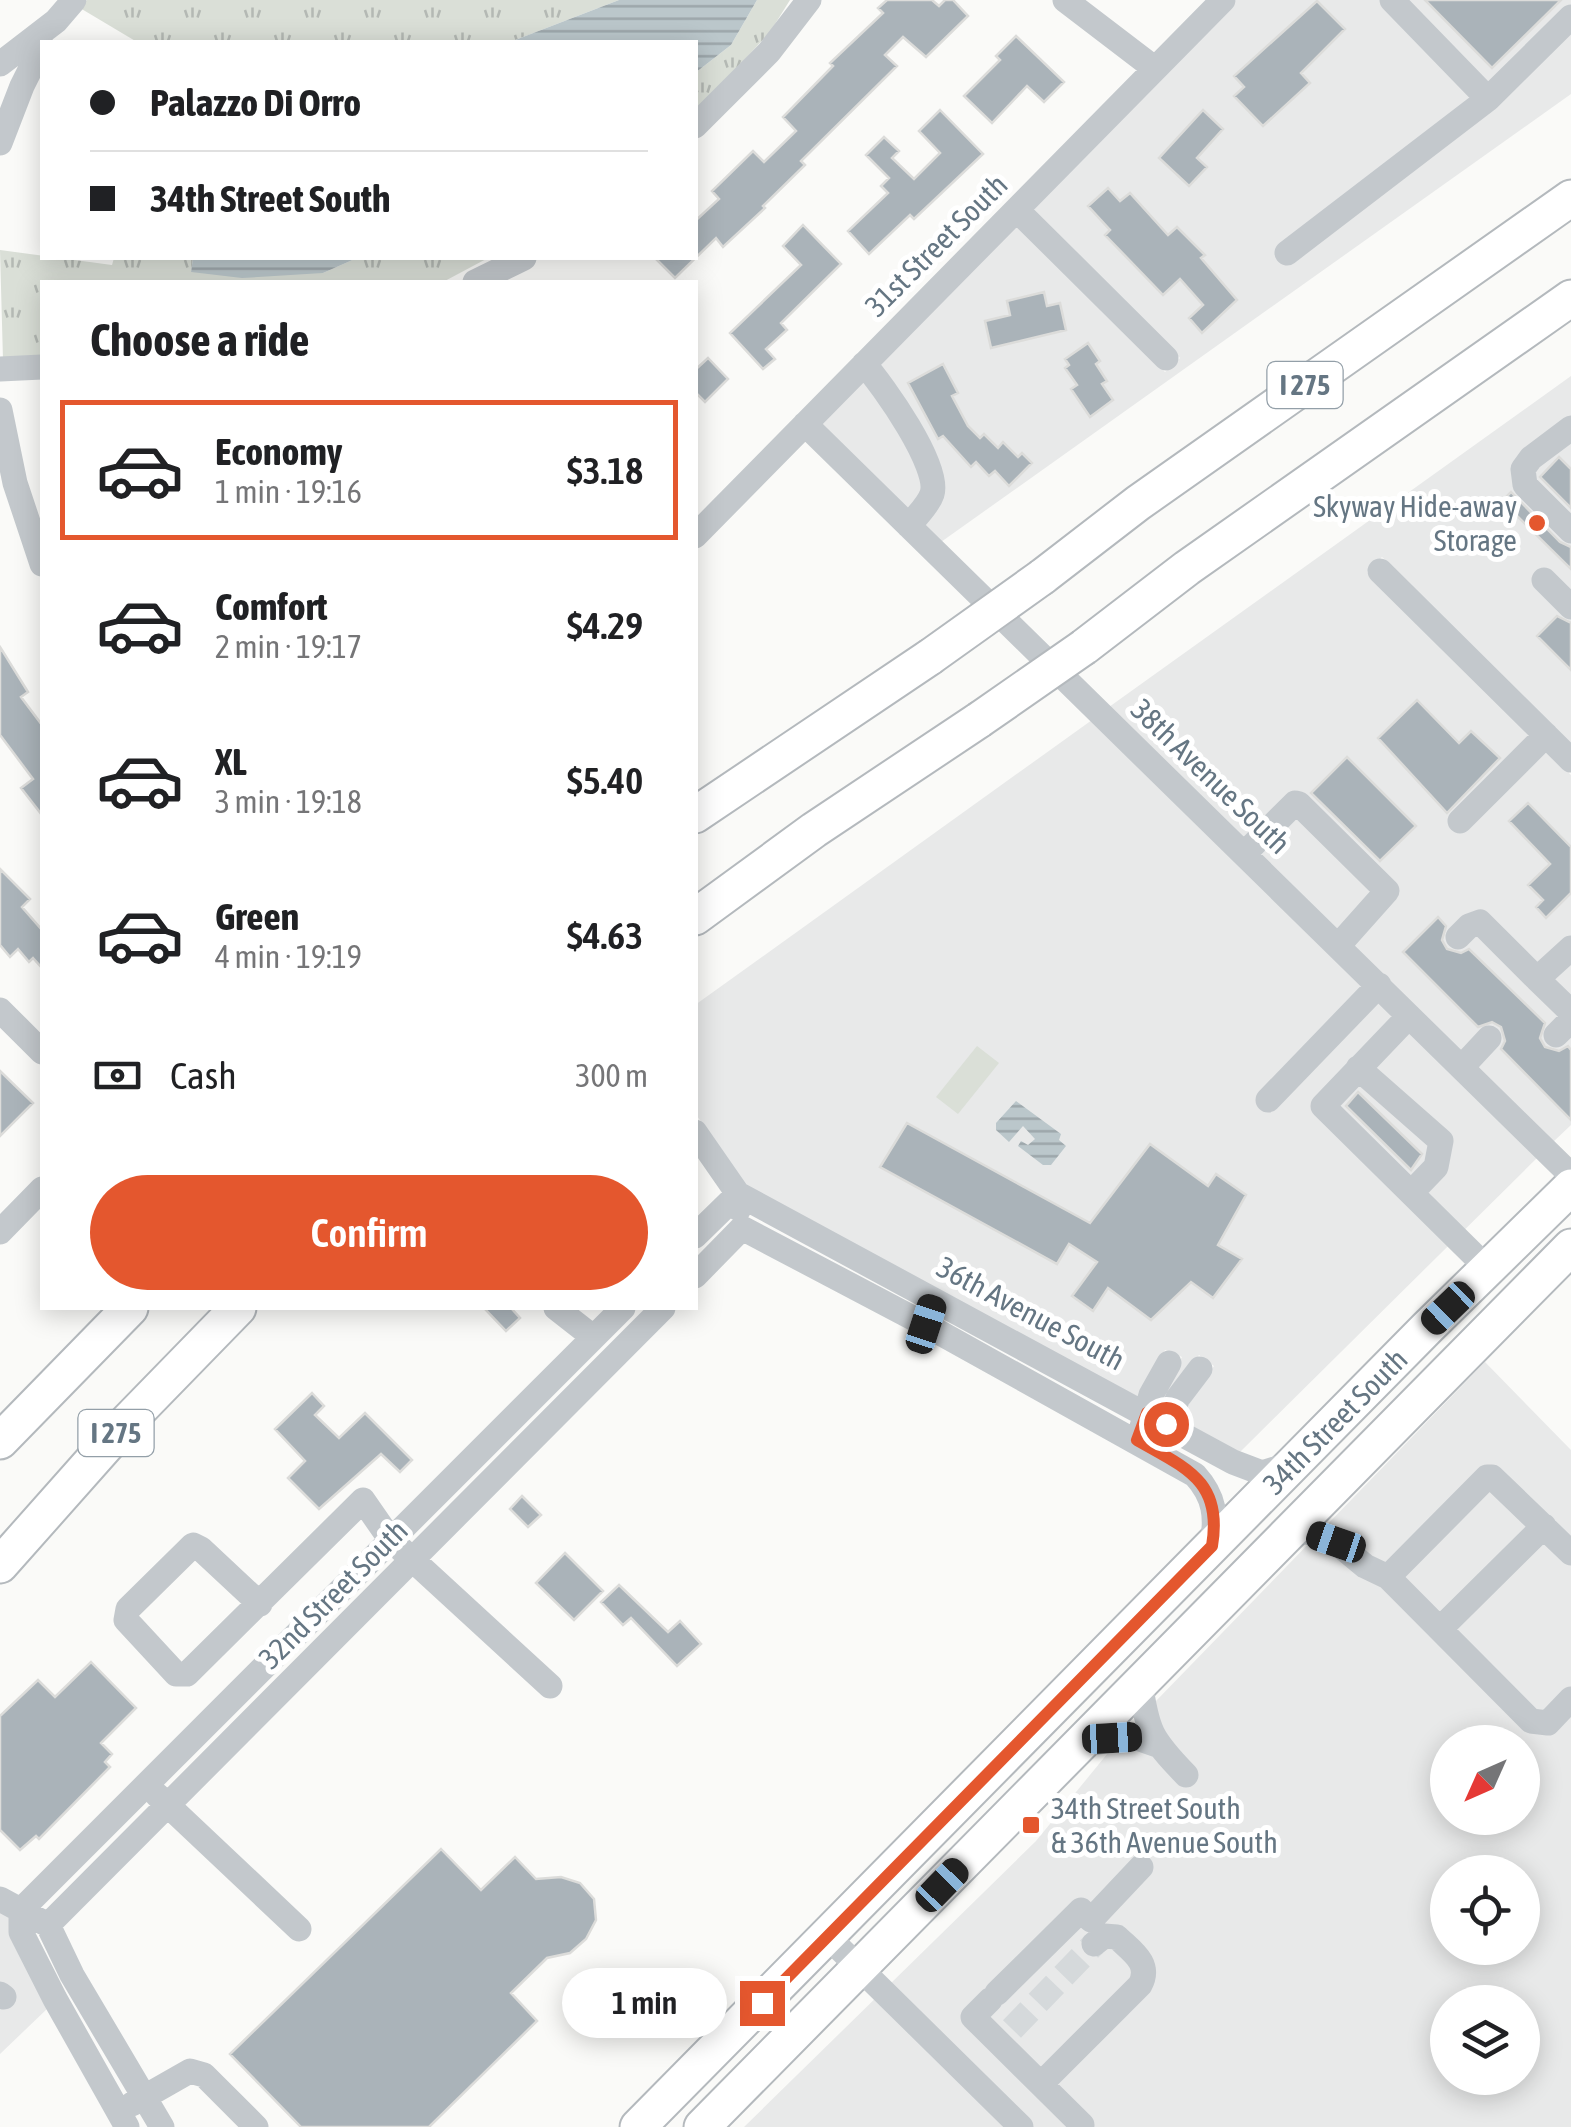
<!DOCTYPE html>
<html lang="en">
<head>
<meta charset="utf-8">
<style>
	:root { --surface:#fff; --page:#f6f6f6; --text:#202124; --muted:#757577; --line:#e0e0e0; --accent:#e4572e }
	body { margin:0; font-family:"Asap Condensed",sans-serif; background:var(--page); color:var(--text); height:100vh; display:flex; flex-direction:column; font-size:38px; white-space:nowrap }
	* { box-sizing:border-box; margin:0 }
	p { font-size:32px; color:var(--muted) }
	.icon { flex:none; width:55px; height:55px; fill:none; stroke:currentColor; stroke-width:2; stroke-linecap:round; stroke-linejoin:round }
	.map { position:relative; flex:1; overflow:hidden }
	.details { position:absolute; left:40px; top:280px; width:658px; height:1030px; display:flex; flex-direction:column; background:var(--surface); border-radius:0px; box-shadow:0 5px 25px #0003 }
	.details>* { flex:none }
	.guide { position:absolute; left:40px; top:40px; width:658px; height:220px; border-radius:0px; box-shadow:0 5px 25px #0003; display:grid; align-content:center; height:220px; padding:0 50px; background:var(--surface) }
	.needle { width:65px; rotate:225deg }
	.fabs { position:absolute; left:1430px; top:1725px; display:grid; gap:20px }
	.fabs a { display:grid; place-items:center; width:110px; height:110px; border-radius:50%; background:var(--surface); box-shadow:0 5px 25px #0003; font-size:50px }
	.end { position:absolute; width:45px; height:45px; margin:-22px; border:12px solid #e4572e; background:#fff; box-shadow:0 0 0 5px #fff }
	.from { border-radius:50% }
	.bubble { position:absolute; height:70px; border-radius:35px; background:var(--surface); box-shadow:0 5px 25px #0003; font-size:32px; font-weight:600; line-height:70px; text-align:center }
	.car { position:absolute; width:30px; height:60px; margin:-30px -15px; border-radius:12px; box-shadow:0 0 8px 2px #0007; background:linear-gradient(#222 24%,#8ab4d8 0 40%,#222 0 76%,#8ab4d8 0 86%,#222 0) }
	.guide b { display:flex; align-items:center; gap:35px; height:95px; font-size:38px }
	.guide b+b { border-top:2px solid var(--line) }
	.guide i { width:25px; height:25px; background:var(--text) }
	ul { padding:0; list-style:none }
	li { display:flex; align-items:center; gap:30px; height:140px; margin:0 20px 15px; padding:0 30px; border:5px solid transparent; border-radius:0px }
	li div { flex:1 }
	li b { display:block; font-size:38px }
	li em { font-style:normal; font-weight:600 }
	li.selected { border-color:var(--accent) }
	li>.icon { width:90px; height:90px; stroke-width:1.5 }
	h2 { padding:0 50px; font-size:45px; line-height:120px }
	.pay { display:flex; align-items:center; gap:25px; height:110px; padding:0 50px; font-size:38px }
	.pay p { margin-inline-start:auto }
	.cta { display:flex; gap:20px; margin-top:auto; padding:20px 50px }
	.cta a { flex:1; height:115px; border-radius:60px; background:var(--accent); color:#fff; font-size:40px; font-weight:600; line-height:115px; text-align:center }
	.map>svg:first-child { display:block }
	.built { fill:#e8e9e9; fill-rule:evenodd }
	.grass { fill:url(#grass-tufts) }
	.pitch { fill:#dadfd7 }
	.water { fill:url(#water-rules) }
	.building { fill:#aab3b9; stroke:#dcdcda; stroke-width:2.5 }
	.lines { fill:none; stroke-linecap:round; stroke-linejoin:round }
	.minor-tunnel { stroke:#d5d9db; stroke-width:25; stroke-dasharray:25 12; stroke-linecap:butt }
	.highway-casing { stroke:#b4b9bd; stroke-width:39 }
	.minor { stroke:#c3c8cc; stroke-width:25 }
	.highway { stroke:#fff; stroke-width:35 }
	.highway-bridge-casing { stroke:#b4b9bd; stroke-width:39; stroke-linecap:butt }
	.highway-bridge { stroke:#fff; stroke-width:35 }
	.route { stroke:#e4572e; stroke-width:12 }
	.poi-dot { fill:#e4572e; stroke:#fff; stroke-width:4 }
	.labels { text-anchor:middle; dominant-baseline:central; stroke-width:10; stroke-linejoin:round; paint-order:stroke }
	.shield { fill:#fff; stroke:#939fa8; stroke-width:2.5 }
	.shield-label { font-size:28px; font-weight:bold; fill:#657683 }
	.street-label { font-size:30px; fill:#657683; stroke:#fff }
	.poi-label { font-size:30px; fill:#657683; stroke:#fff; text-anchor:end }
</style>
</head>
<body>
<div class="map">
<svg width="1571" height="2127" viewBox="0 0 1571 2127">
	<defs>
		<pattern id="grass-tufts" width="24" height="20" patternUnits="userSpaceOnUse" patternTransform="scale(2.5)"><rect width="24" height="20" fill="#dadfd7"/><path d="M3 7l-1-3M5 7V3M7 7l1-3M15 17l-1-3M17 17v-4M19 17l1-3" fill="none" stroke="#b4b9b4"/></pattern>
		<pattern id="water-rules" width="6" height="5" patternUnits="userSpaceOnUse" patternTransform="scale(2.5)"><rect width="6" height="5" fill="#bbc7cb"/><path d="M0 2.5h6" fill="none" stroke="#9ca6aa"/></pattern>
	</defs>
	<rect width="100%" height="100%" fill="#fafaf8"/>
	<path class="built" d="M1236,0H1571V94L941,542L819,423L1016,224L1165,372L1180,358L1031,209Z
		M1571,376V745L1382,557L1367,572L1571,775V1125L1552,1143L1109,707Z
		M1092,720L1537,1158L1239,1453L1179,1419L1214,1366L1199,1355L1171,1392L1162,1409L1158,1407L1161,1397L1182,1357L1165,1350L1140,1398L747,1187L695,1113V1005Z
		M1485,1362L1571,1450V2127H744L1036,1841L1121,1737ZM1448,1742H1522V1818H1448ZM1448,1872H1522V1948H1448ZM1448,2002H1522V2078H1448Z
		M0,1912L11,1917L48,2008L0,2054Z"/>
	<path class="grass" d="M87,0H619L510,42H137L80,8Z
		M757,0H790L770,32L695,113V73L731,45Z
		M0,250L112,265L114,258H193L191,272L323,273L357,258H488L443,282H42V358L3,360Z"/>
	<path class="pitch" d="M977,1046L999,1063L958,1114L936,1097Z"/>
	<path class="water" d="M619,0H757L731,45L695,73V42H510Z
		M193,258H357L323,273L242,278L191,272Z
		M1016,1101L1061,1134L1059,1140L1066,1146L1051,1165H1043L1018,1146L1021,1141L1028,1145L1035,1139L1023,1126L1009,1142L996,1130V1123Z"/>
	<path class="building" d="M887,0H932L939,6L945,0H953L968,16L926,57L903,37L885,55L897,66L801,161L805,165L763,206L765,208L723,247L716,238L675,278L655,258H695V221L719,199L712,191L753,151L764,162L796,131L783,117L833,66L830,63L883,13L878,8Z
		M1425,0H1561L1492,68Z
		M1317,1L1345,29L1301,73L1310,83L1263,126L1234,96L1244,87L1234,76Z
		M1016,36L1064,82L1044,102L1027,86L992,123L964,96L1000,60L996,56Z
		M940,110L983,154L914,219L910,215L869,254L848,231L888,193L881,186L889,178L866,155L884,137L899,151L892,158L914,179L940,153L919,131Z
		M1203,110L1223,129L1197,158L1207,167L1189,186L1159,158Z
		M1108,188L1120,201L1130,193L1168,235L1177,227L1205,255L1201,258L1237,300L1202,333L1189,318L1203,305L1180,279L1163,295L1105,235L1110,230L1088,206Z
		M803,225L841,264L781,323L787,330L766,349L775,359L763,369L730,333L801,265L783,246Z
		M1044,292L1047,306L1060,303L1066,330L991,348L985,321L1010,315L1007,301Z
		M1088,343L1100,361L1096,364L1107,381L1102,384L1113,400L1090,417L1071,389L1077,385L1065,368L1069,365L1065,359Z
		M708,358L728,379L705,402L695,392V370Z
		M943,364L958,393L952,396L968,426L980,438L984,434L998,448L1003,442L1018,457L1022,453L1032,463L1009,486L995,471L989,476L976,462L971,467L943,436L938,439L908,383Z
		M1559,457L1571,469V508L1540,477Z
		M1511,492L1560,542L1571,547V569L1502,501Z
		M1557,616L1571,623V670L1537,636Z
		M0,647L28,692L21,697L42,725V815L21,788L33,779L0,735Z
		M1417,700L1459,743L1471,731L1500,758L1447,813L1378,738Z
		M1347,757L1416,826L1380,861L1311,793Z
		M1528,803L1571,847V893L1546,918L1536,907L1543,900L1528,885L1550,864L1509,821Z
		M0,869L30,899L22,907L42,930V968L33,958L29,962L18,949L10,957L0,945Z
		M1438,917L1446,926L1442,940L1447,949L1461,953L1469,949L1545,1023L1540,1038L1545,1047L1559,1051L1568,1046L1571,1050V1120L1501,1049L1505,1041L1501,1027L1492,1022L1478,1027L1403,952Z
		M0,1071L33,1103L0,1136Z
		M1358,1092L1422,1154L1411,1170L1346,1106Z
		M907,1123L1090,1223L1150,1144L1208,1186L1216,1174L1246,1195L1218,1245L1242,1259L1213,1298L1191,1282L1151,1320L1108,1288L1093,1311L1072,1296L1097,1262L1069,1244L1057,1264L880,1167Z
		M484,1308H511L520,1318L506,1331Z
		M312,1393L324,1406L315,1415L339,1438L365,1413L412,1460L400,1472L381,1454L319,1509L288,1478L305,1461L275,1429Z
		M522,1496L541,1515L528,1527L510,1509Z
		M565,1553L603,1591L574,1620L536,1583Z
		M619,1585L668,1632L680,1621L701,1644L677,1666L631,1618L623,1625L601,1602Z
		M91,1662L136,1708L101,1743L112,1754L105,1762L110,1767L39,1839L36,1836L20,1850L0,1830V1716L38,1680L55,1697Z
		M441,1849L481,1890L515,1857L536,1879L561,1877L580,1883L594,1899L596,1920L586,1939L570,1953L547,1958L511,1993L537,2021L429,2127H301L230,2054Z"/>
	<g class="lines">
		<path class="minor-tunnel" d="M1012,2029L1094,1944"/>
		<g class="highway-casing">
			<g id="highway">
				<path d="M1042,577L1138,503L1571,198"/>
				<path d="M1084,647L1187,568L1571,298"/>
				<path d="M695,815L930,657"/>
				<path d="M695,917L814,830L979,720"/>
				<path d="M0,1441L130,1308"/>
				<path d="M0,1565L126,1423L238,1308"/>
				<path id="s1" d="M638,2127L1427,1328L1571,1187"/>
				<path d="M702,2127L1571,1247"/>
			</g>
		</g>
		<path class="minor" d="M1065,0L1154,68
			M1392,0L1488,99L1571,17
			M0,64L56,21L74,0
			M695,126L769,52L809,0
			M0,143L22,86L42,46
			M1017,210L1166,358
			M1287,253L1488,99
			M475,282L524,258
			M864,364C883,385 941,467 932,494C928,506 916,516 909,526
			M0,369L42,367
			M0,410L15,483L42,564
			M805,424L1571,1175
			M1571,428L1531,458L1523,469L1525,485L1571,531
			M695,536L1223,0
			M1380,571L1571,760
			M1544,580L1571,607
			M1460,821L1546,735
			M1244,854L1295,803L1299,804L1387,891L1338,946
			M1458,937L1469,926L1480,922L1537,979L1571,948
			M1537,979L1571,1012
			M0,1010L42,1052
			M1409,1016L1323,1106L1488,1269
			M1556,1035L1571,1020
			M1462,1067L1489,1038
			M1358,1068L1441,1141L1436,1167L1411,1193
			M1268,1100L1379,985
			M695,1132L738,1194L739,1209
			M738,1194L1233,1462L1262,1473L1291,1464
			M742,1228L926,1325L1195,1475C1215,1497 1217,1517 1212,1546
			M0,1232L42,1189
			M695,1236L738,1194
			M695,1276L742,1228
			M556,1308L593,1337
			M1142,1427L1151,1395L1169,1363
			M1161,1436L1178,1398L1200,1369
			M1293,1527L1336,1542L1365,1566L1388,1577L1531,1721L1548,1723L1571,1699
			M1388,1577L1487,1477H1492L1571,1553
			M260,1604L201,1549L193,1545L128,1609L126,1620L176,1674H187L363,1500L390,1539L550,1686
			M1440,1629L1544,1526
			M1140,1681C1147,1731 1151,1739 1186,1775
			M1079,1745L1134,1737L1157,1745
			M157,1795L299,1929
			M0,1899L48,1925L72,1975L162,2127
			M48,1925L663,1308
			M828,1937L1021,2127
			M997,1993L1081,1910L1091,1920L1141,1867
			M0,1994L4,1997
			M990,2000L973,2017L1082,2125
			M1041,2084L1140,1985C1152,1963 1131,1951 1117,1937L1104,1936L1094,1944
			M132,2104L190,2071L204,2075L256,2127
			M127,2127L55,1999L21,1932V1910L623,1308"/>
		<use href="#highway" class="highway"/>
		<g class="highway-bridge-casing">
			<path id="highway-bridge" d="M930,657L1042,577
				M979,720L1084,647"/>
		</g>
		<use href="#highway-bridge" class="highway-bridge"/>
	</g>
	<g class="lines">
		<path class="route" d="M762,2003L1212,1546C1223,1481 1186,1468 1137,1440L1147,1413L1166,1424"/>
	</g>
	<g class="poi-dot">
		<circle cx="1537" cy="523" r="10"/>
		<rect x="1021" y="1815" width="20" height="20" rx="5"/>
	</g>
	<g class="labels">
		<g class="shield">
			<rect x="1267.5" y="362" width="75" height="46" rx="8"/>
			<rect x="78.5" y="1410" width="75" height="46" rx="8"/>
		</g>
		<g class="shield-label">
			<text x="1305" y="385">I 275</text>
			<text x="116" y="1433">I 275</text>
		</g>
		<g class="street-label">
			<text transform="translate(936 245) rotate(-45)">31st Street South</text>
			<text transform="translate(1211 776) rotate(44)">38th Avenue South</text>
			<text transform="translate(1031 1313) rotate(28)">36th Avenue South</text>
			<text stroke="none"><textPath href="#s1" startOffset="992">34th Street South</textPath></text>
			<text transform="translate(333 1594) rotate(-45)">32nd Street South</text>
		</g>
		<g class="poi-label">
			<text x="1517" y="506">Skyway Hide-away<tspan x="1517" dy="34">Storage</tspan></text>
			<text x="1051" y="1808" text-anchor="start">34th Street South<tspan x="1051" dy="34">&amp; 36th Avenue South</tspan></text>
		</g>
	</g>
</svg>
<div class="fabs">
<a><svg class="needle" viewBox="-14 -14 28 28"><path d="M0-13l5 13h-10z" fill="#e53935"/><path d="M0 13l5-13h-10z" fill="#757577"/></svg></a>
<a><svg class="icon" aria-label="locate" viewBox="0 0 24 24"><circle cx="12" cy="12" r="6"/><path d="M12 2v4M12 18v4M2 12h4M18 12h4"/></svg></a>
<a><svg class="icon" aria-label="layers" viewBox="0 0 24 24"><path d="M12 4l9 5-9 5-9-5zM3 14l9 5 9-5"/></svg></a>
</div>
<i class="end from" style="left:1166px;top:1424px"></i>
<i class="end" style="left:762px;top:2003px"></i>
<div class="bubble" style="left:562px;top:1968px;width:165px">1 min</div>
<i class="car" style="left:1448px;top:1308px;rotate:226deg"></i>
<i class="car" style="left:926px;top:1324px;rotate:18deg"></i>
<i class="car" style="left:1336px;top:1542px;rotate:289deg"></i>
<i class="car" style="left:1112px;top:1738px;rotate:87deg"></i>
<i class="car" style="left:942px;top:1885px;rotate:44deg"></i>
<div class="guide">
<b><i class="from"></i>Palazzo Di Orro</b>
<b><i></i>34th Street South</b>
</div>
<section class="details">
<h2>Choose a ride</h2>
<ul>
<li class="selected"><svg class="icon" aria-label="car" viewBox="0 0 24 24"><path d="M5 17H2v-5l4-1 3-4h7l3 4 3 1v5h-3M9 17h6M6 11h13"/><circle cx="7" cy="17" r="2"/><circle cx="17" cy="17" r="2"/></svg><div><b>Economy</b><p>1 min · 19:16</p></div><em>$3.18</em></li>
<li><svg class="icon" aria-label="car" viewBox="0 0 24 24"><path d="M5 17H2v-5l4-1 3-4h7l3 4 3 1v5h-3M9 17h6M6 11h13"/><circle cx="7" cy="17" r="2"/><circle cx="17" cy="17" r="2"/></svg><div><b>Comfort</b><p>2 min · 19:17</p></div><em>$4.29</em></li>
<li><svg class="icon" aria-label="car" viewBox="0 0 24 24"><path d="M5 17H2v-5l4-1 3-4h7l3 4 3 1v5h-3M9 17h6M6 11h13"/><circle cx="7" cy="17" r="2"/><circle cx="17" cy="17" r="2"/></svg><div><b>XL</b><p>3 min · 19:18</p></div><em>$5.40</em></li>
<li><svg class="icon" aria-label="car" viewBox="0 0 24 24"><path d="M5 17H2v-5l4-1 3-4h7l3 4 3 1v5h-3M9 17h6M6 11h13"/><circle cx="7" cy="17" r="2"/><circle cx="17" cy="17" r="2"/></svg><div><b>Green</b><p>4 min · 19:19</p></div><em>$4.63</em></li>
</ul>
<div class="pay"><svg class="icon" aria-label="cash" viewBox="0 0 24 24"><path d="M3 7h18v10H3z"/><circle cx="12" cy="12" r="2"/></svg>Cash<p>300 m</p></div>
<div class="cta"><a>Confirm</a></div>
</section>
</div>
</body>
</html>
